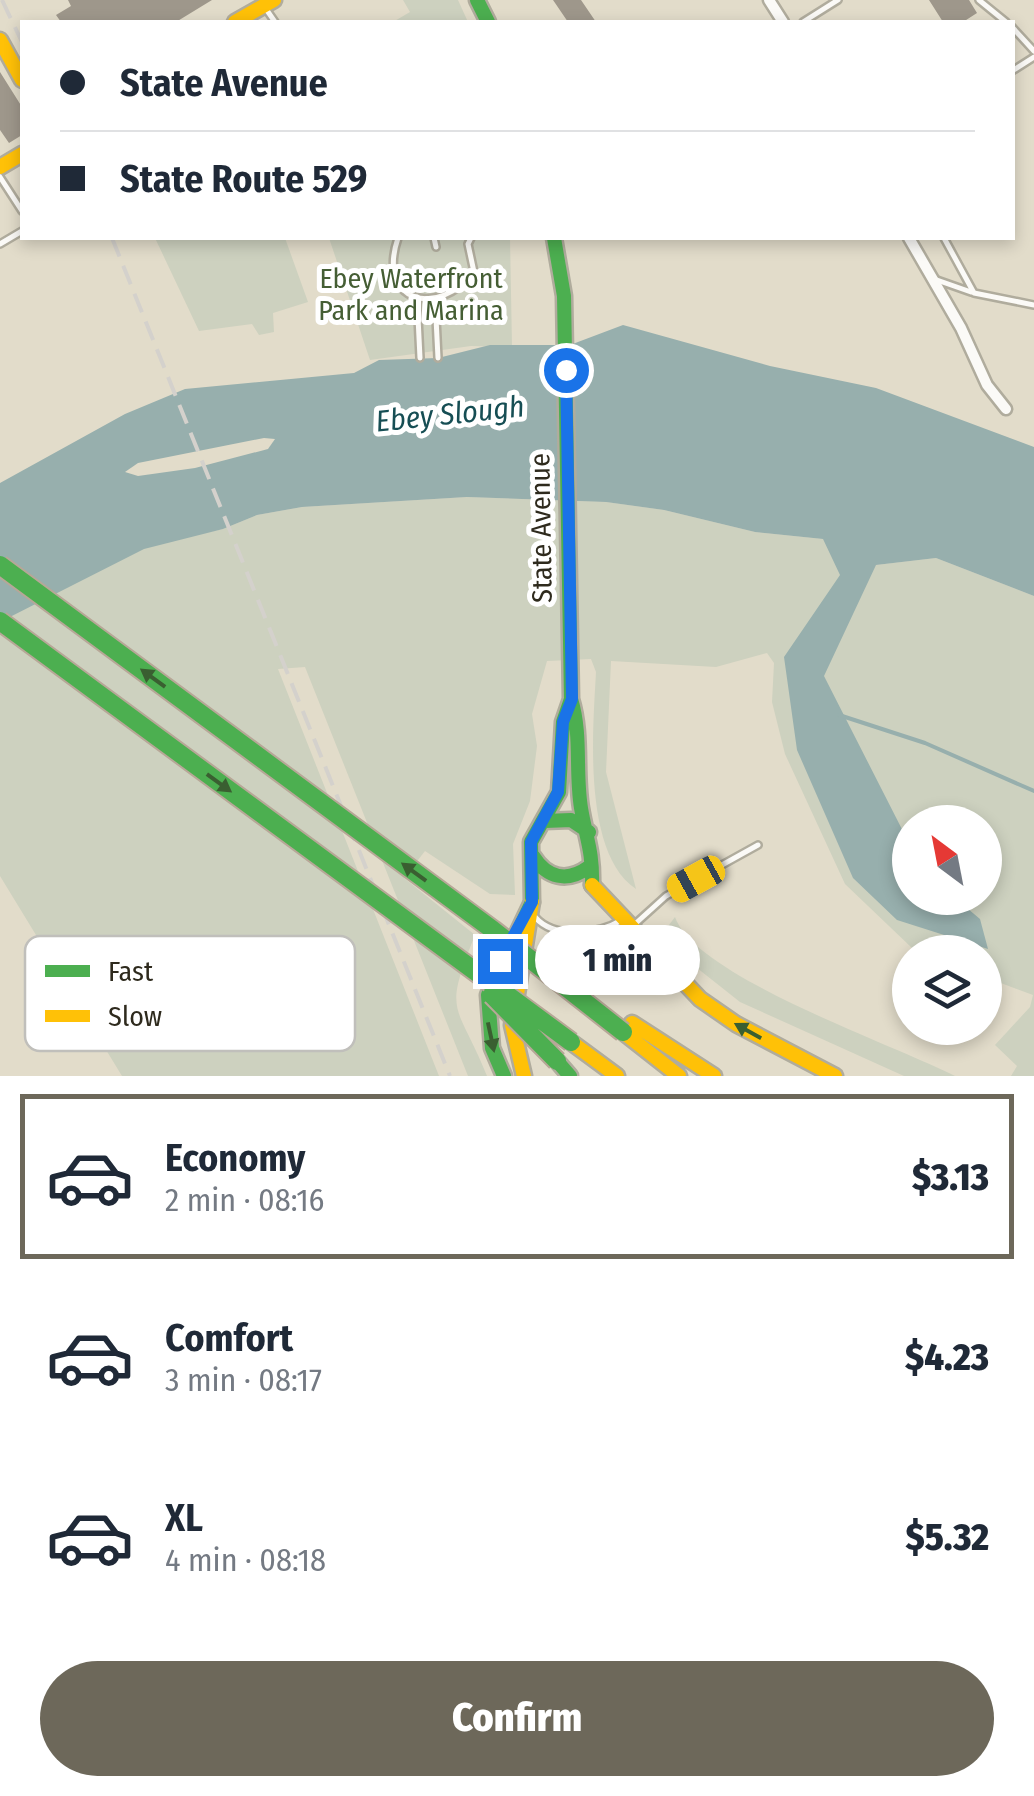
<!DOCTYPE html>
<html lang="en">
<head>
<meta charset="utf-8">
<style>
	:root { --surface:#fff; --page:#f6f6f7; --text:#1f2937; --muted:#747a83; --line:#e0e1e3; --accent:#6d685a }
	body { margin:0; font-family:"Fira Sans Condensed",sans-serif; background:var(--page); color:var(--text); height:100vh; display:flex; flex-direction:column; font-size:38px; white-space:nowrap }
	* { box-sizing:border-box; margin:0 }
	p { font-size:32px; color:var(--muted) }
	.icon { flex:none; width:55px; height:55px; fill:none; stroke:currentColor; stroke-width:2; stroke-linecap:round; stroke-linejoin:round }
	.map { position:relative; height:1076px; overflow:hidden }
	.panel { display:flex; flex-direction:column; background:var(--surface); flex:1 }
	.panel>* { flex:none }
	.guide { position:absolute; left:20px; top:20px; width:995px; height:220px; border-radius:0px; box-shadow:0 5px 15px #0003; display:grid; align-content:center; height:220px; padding:0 40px; background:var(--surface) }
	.needle { width:65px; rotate:328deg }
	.tools { position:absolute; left:892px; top:805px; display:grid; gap:20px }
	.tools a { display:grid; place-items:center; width:110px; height:110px; border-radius:50%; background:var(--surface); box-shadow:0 5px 15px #0003; font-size:50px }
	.end { position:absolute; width:45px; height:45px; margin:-22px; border:12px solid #1a73e8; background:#fff; box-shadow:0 0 0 5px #fff }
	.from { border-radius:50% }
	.bubble { position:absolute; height:70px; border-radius:35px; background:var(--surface); box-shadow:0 5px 15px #0003; font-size:32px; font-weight:800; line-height:70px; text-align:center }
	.car { position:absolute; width:30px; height:60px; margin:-30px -15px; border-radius:12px; box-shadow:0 0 8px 2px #0007; background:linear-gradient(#f5c518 24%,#345 0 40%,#f5c518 0 76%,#345 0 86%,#f5c518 0) }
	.guide b { display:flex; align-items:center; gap:35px; height:95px; font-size:38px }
	.guide b+b { border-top:2px solid var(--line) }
	.guide i { width:25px; height:25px; background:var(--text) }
	ul { padding:18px 0 0; list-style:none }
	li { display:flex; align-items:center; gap:30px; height:165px; margin:0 20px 15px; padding:0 20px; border:5px solid transparent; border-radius:0px }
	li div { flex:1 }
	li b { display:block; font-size:38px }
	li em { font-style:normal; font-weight:800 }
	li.on { border-color:var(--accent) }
	li>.icon { width:90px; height:90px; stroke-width:1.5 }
	.cta { display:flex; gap:20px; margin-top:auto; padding:20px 40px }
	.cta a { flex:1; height:115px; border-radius:60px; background:var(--accent); color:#fff; font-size:40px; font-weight:800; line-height:115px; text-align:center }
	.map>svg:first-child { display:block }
	.green { fill:#cdd1bf; fill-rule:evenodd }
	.water { fill:#97afad }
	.pier { fill:#e2dcca }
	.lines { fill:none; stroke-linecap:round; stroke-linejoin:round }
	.stream { stroke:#97afad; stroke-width:4 }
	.building { fill:#9e978b }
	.lane-casing { stroke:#b0ac9d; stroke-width:10 }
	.street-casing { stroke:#b0ac9d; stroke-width:15 }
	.fast-casing { stroke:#b0ac9d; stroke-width:19 }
	.slow-casing { stroke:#b0ac9d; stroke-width:19 }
	.lane { stroke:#fbfaf7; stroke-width:5 }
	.street { stroke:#fbfaf7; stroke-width:10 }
	.fast { stroke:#4caf50; stroke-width:14 }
	.slow { stroke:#ffc107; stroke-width:14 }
	.rail { stroke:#d4d1cc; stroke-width:4; stroke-dasharray:20 10; stroke-linecap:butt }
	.fast-bridge-casing { stroke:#b7a797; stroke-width:22; stroke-linecap:butt }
	.fast-bridge { stroke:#4caf50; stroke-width:18 }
	.oneway { fill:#3a5f31 }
	.route { stroke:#1a73e8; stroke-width:12 }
	.labels { text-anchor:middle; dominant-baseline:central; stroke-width:10; stroke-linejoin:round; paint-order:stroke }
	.park-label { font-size:28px; fill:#455e34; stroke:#fff }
	.street-label { font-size:28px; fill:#2e2a1d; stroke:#fff }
	.water-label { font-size:30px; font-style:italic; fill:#164e54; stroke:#fff }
	.key { fill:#fff; stroke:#c0bfbb; stroke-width:2.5 }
	.key-label { font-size:28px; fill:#2e2a1d }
</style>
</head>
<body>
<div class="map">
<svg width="1034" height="1076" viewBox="0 0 1034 1076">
	<rect width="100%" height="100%" fill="#e2dcca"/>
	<path class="green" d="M403,0H458L468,22H393L410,12Z
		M155,238H285L308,302L273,313L274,332L259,335L252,324L199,331Z
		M329,238H510L512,347L471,346L370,360Z
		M467,497L606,502L664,510L755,532L823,539L876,565L936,558L1034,596V1076H1011L1017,1066L995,1045L1030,1007L1033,995L985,977V952H923L912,948L845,884L785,754L772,702L774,663L767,653L716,667L611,661L606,772L636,889C582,853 593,729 596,672L591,659L547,661L532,714L537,746L530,801L513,844L515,895L490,894L425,851L404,878L475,935C442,1017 457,1001 487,1076H468L305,667L278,669L439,1076H122L0,876V609L119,551L223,529L257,515L302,507ZM910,822H985V898H910Z
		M675,917C696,977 895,1045 955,1076H904L740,1002L692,964L669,925Z"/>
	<path class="water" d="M623,325L770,366L876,388L1034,447V596L936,558L876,565L824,676L910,845V898H955L980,919L988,949L897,920L853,878L797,750L784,657L840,575L823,539L755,532L664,510L606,502L467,497L302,507L257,515L223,529L144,549L0,622V483L125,414L185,389L354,373L379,360L438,358L490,345H570Z"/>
	<path class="pier" d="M264,438L275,439L268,449L195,468L138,476L125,472L138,463Z"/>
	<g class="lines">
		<path class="stream" d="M839,715L925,743L1034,791"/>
	</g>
	<path class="building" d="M68,0H212L176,22H61L56,15L71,6Z
		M553,0H581L596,22H568Z
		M929,0H969L977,13L963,22H943Z
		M0,72L22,107V135L9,143L0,130Z"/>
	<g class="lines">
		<g class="lane-casing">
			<path id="lane" d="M979,0L1006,22
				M266,9L275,22
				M803,22L838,0
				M1012,27L1034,51
				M1012,71L1034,57
				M0,177L22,211
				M398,238C376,303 438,318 474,272L468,244L471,238
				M434,238L436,247
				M944,238L974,293L1034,305
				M0,244L22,231
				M934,279L971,292
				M417,297L420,358
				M435,298L438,358
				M535,917C554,939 597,935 622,920
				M635,924L666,896L758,845
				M563,932C570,981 628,993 664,965"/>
		</g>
		<g class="street-casing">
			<path id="street" d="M769,0L783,22
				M909,238L961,328L987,385L1006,409"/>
		</g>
		<g class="fast-casing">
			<path id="fast" d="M477,0L488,22
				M554,238L564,296L571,699C582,735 575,771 581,808C586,838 593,851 592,885
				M545,821L571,820L589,832
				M533,856C547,878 567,883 589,867
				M557,1061L570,1076
				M504,1076L492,1048L488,995L532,902L531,842L559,792L563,722L571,699"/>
		</g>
		<g class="slow-casing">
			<path id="slow" d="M235,22L274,0
				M0,40L22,80
				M0,167L22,154
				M592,885L700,999L736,1024L835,1076
				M632,1023L714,1076
				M623,1032L679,1076
				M571,1042L617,1076
				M524,1076L512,1025L532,902"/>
		</g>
		<use href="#lane" class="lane"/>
		<use href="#street" class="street"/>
		<use href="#fast" class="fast"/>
		<use href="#slow" class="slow"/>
		<path class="rail" d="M2,0L22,42
			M112,238L450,1076"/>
		<g class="fast-bridge-casing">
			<path id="fast-bridge" d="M0,565L493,930L623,1032
				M0,621L571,1042
				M492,995L557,1061"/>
		</g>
		<use href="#fast-bridge" class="fast-bridge"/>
	</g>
	<defs><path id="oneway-solid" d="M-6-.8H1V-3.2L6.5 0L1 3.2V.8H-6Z" transform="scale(2.5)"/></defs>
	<g class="oneway">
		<use href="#oneway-solid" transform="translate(153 678) rotate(-144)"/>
		<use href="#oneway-solid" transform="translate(219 783) rotate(36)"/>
		<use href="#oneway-solid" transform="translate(414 872) rotate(-144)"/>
		<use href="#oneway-solid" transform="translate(748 1031) rotate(-151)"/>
		<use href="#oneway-solid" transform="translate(491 1037) rotate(78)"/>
	</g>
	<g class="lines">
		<path class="route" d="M500,961L532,902L531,842L558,792L563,722L572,699L566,370"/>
	</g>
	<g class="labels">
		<g class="park-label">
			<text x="411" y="278">Ebey Waterfront<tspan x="411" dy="32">Park and Marina</tspan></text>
		</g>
		<g class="street-label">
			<text transform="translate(541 528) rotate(-91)">State Avenue</text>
		</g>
		<g class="water-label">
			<text transform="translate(450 414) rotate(-6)">Ebey Slough</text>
		</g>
	</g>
	<rect x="25" y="936" width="330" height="115" rx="15" class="key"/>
	<rect x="45" y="965" width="45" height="12" fill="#4caf50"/>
	<rect x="45" y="1010" width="45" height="12" fill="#ffc107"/>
	<g class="key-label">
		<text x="108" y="981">Fast</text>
		<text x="108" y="1026">Slow</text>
	</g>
</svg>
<div class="tools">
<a><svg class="needle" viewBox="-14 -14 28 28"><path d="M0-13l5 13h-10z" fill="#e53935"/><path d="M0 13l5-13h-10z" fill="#747a83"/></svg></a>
<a><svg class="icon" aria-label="layers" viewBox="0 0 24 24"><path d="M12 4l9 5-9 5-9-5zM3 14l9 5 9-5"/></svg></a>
</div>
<i class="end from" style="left:566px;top:370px"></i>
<i class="end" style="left:500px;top:961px"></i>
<div class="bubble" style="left:535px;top:925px;width:165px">1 min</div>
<i class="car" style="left:696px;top:879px;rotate:241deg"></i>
<div class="guide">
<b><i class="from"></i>State Avenue</b>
<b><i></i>State Route 529</b>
</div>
</div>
<section class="panel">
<ul>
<li class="on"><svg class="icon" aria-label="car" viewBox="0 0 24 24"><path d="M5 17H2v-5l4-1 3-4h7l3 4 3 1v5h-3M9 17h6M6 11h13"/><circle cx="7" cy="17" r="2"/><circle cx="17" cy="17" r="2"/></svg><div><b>Economy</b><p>2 min · 08:16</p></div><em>$3.13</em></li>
<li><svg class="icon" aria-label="car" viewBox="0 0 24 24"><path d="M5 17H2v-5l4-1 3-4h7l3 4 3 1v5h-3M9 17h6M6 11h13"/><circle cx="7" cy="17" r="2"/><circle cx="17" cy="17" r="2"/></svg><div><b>Comfort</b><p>3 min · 08:17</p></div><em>$4.23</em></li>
<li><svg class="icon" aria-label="car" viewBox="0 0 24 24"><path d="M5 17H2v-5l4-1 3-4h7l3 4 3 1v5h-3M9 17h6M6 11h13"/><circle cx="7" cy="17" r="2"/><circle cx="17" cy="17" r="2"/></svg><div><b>XL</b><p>4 min · 08:18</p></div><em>$5.32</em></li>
</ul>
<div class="cta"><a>Confirm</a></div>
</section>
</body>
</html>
